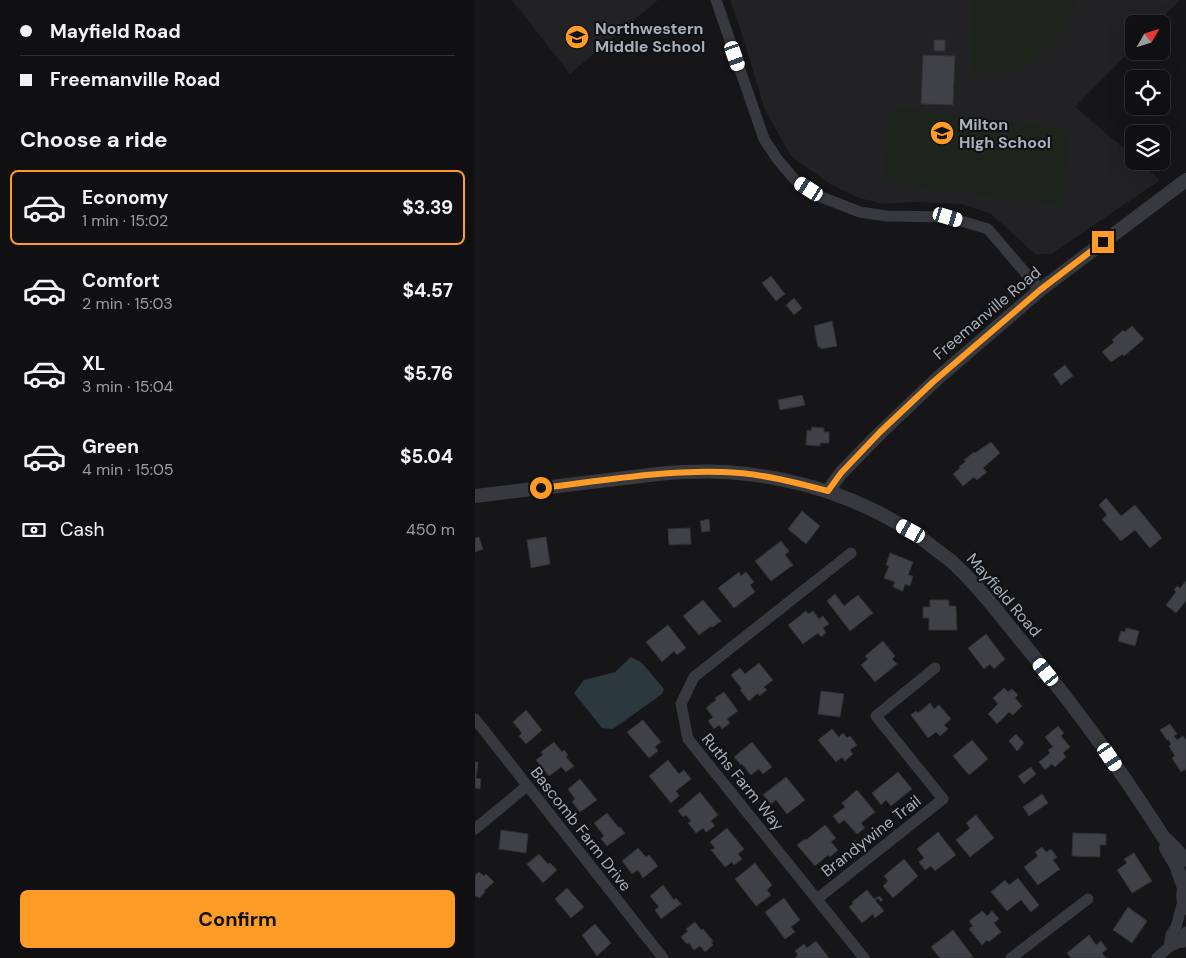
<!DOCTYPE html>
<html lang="en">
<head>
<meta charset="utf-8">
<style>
	:root { --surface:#101012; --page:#1e1e20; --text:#f1f3f6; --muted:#9c9d9f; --line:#303032; --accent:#ff9b27 }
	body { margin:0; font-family:"DM Sans",sans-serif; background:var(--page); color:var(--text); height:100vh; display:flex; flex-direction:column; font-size:19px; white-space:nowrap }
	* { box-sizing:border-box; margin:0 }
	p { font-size:16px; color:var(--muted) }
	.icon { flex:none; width:28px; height:28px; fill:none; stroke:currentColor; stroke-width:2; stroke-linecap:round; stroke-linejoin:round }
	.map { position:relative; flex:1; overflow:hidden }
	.drawer { display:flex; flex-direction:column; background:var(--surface); width:475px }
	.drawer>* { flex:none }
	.guide { display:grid; align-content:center; height:110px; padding:0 20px; background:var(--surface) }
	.needle { width:32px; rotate:51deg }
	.fabs { position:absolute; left:650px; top:15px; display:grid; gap:10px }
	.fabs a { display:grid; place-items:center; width:45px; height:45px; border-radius:8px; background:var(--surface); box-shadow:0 5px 20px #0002,0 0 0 1px var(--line); font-size:25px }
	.end { position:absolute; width:22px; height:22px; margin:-11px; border:6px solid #ff9b27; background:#111; box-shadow:0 0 0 2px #111 }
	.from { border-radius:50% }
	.car { position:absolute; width:15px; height:30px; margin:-15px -8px; border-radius:6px; box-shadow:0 0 4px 1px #0007; background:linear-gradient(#fff 24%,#345 0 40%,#fff 0 76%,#345 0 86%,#fff 0) }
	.guide b { display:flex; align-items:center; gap:18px; height:48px; font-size:19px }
	.guide b+b { border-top:1px solid var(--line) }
	.guide i { width:12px; height:12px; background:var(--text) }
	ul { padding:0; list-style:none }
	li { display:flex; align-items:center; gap:15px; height:75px; margin:0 10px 8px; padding:0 10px; border:2px solid transparent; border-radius:8px }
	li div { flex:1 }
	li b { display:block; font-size:19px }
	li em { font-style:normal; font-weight:700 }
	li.current { border-color:var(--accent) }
	li>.icon { width:45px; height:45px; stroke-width:1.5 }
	h2 { padding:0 20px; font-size:22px; line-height:60px }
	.pay { display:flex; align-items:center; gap:12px; height:55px; padding:0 20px; font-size:19px }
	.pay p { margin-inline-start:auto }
	.button { display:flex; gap:10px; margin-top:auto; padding:10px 20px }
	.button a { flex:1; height:58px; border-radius:8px; background:var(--accent); color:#111; font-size:20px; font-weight:700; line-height:58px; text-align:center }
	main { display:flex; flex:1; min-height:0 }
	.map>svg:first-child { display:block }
	.built { fill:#222225 }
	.green { fill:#1c241c }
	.water { fill:#2b383e }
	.building { fill:#404146; stroke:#303035 }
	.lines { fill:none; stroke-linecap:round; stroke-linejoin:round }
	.minor { stroke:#37393e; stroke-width:11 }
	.tertiary { stroke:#37393e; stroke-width:14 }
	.route { stroke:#ff9b27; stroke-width:6 }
	.labels { text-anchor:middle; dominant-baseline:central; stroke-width:4; stroke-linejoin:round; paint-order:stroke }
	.poi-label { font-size:16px; font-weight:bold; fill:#a7afba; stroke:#111113; text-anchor:start }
	.street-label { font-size:16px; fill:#a7afba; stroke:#111113 }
</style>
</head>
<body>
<main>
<section class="drawer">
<div class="guide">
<b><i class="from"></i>Mayfield Road</b>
<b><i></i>Freemanville Road</b>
</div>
<h2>Choose a ride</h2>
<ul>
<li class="current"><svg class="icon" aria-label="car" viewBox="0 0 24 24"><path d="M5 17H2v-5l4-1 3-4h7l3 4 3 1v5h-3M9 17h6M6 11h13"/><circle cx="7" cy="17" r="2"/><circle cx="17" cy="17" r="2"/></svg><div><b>Economy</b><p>1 min · 15:02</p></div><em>$3.39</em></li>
<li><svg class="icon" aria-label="car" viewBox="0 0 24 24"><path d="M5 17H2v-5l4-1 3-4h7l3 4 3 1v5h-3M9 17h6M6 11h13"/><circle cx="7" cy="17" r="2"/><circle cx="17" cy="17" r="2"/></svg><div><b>Comfort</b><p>2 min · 15:03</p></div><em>$4.57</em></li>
<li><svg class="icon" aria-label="car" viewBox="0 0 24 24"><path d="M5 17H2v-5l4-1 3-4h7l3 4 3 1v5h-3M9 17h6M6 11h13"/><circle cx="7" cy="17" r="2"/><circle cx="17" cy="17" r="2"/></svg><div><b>XL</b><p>3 min · 15:04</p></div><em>$5.76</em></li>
<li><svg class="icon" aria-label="car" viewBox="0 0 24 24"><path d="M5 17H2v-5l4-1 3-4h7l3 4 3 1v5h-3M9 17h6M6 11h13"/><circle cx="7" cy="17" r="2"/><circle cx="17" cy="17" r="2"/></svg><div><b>Green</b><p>4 min · 15:05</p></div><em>$5.04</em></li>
</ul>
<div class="pay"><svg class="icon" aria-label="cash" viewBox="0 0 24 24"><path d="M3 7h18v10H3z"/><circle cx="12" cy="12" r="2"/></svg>Cash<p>450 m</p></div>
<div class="button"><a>Confirm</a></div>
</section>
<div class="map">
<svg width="711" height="958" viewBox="0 0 711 958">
	<rect width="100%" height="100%" fill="#161618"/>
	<path class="built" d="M37,0H183L95,74Z
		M255,0H705L681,24H659V47L600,107L659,157V161H663L685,180L576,254H560L515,213L486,204L439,202L408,204L384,198L355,184L316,156L290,110L266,31Z"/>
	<path class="green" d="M499,0H601C588,51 547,77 496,72Z
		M417,107L595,130L585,205L408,182Z"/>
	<path class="water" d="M156,657L167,663L189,689L187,694L138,729L127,728L99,693L109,680L140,672Z"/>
	<path class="building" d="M459,40H470V51H459Z
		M448,55L480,56L478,105L446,104Z
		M296,276L310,294L301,301L287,283Z
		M319,298L327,308L319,315L311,305Z
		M357,321L362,346L346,349L345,347H343L339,326Z
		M657,326L669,339L649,356L648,354L636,362L627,352L639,342L637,340L648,330L650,332Z
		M590,365L598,376L586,385L578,374Z
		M327,395L330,405L305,410L303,400Z
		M337,427L349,428V432H354V443H345V446L331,445L332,430L336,431Z
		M516,442L525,453L508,468L512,472L502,480L499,477L488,486L478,474L485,468L484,467L491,461L489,460L499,452L500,453Z
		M631,498L646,516L660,505L687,538L675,548L660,530L646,541L627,519L632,515L624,505Z
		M327,511L345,526L331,544L313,529Z
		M234,519L235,531L227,532L225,521Z
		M215,528L216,544L194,545L193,529Z
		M4,537L8,549L0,552V538Z
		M71,537L75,564L56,568L52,540Z
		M306,541L314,551L310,555L318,565L296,581L280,561Z
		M415,553L438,562L433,575L438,576L435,586L430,584L428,591L418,587L420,582L409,578L414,566L411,565Z
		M264,572L266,576L271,572L279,582L275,585L280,592L259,608L243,588Z
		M711,581V601L701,613L691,605L701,592L699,590L702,586L705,588Z
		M360,594L369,606L383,595L398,613L375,631L352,601Z
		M228,600L246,621L238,627L236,626L224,635L208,616Z
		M455,600H474V606H481L482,630H454V618H448V607H455Z
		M331,611L333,614L338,611L344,619L348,616L354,624L348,628L351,633L346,637L343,633L328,644L313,625Z
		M193,625L211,648L202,655L199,651L187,662L171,642Z
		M651,628L664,631L660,646L643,641L646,631L650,632Z
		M511,634L530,659L519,669L515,664L509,669L493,648Z
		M408,641L420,656L417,659L422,664L400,682L386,665L393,659L390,656Z
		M284,663L298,680L289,687L292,690L284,696L283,693L274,701L265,690L267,689L256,675L265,668L270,674Z
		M529,688L533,692L537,689L543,695L540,698L547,706L538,715L534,712L522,724L513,714L523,704L518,698Z
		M346,691L369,694L365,717L343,714Z
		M249,692L263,711L252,719L255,723L247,729L244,725L239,729L233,721L238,717L231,708L241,700L240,698Z
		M455,703L459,709L464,705L476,719L469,725L473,729L465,736L461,732L453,738L436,715L441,711L443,713Z
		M51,710L67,730L51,744L44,736L47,733L38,722Z
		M168,720L186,742L180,747L183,751L174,758L152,732Z
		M695,724L702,734L699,736L702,740L708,736L711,740V771L710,769L706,772L697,758L700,756L694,746L696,744L693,739L692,740L685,730Z
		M583,726L589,733L586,736L595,747L588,753L591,757L580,767L577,764L570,770L564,762L575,753L573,750L578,747L570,737Z
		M357,729L364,737L368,733L372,738L375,736L382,745L375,750L378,754L370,761L367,757L361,762L343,740Z
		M541,734L549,743L542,751L534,741Z
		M497,740L513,759L494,775L478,756Z
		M79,742L87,752L89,750L93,755L91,757L99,766L91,772L86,767L74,776L61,760L68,755L66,752Z
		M277,742L297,767L288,774L284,769L276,775L267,764L266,765L259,757Z
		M193,760L204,774L209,770L216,779L201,791L204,796L196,803L174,776Z
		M0,762H3L1,778L6,779L5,789L0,788Z
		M556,767L561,774L549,784L543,776Z
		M423,772L437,789L416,806L411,800L406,805L397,793Z
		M311,777L330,800L312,814L301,800L296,804L288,795Z
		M105,779L122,800L105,812L97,802L100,799L93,789Z
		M382,790L400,812L386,823L390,828L382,834L369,820L364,824L358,816L370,807L367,803Z
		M225,792L243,815L236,821L240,826L231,832L228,828L221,833L213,823L216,821L211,815L208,817L203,811Z
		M567,794L573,803L554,816L548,807Z
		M132,813L144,828L145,827L150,833L132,846L126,839L129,836L119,823Z
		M501,815L519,838L495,857L481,840L495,828L491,823Z
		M350,825L361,838L356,842L363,850L355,857L353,855L340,866L322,845L330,839L331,840Z
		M252,828L269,849L263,854L267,859L259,865L257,862L250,867L236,850L240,848L235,842Z
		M26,830L53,834L51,853L24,849Z
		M463,832L481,855L460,871L456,866L450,870L444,862L449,858L442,849Z
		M598,833L631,834V845H625V857L597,856Z
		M567,847L571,852L576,849L582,857L578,860L585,869L563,885L549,867L563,856L560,852Z
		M163,848L171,857L174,855L183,866L168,878L163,870L157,874L147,861Z
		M659,853L677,881L657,893L642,870L652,863L649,859Z
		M64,854L73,864L75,863L82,870L68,883L52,864Z
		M429,859L443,876L418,898L408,886L413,881L409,876Z
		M280,863L297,885L292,890L296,895L281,906L260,879Z
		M4,872L9,876L11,874L19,882L9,891L10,892L4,898L2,896L0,897V875Z
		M543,878L564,905L556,912L546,900L532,911L516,892L530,880L534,885Z
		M188,885L199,900L201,898L206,904L186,919L180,910L184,907L175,896Z
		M92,888L109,907L96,918L80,899Z
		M392,890L399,899L404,896L408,900L406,902L403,898L400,900L409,911L400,918L398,914L387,923L374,907L378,904L377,902Z
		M309,898L325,920L316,927L320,932L310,939L290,912Z
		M653,907L672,921L657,943L638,930Z
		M507,911L512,916L517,911L524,919L519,923L526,932L514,942L512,940L507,945L494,929L498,926L494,921Z
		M220,922L226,930L228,929L238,941L236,942L238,945L230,952L225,946L219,950L214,943L212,944L206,937L213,931L211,929Z
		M120,924L136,943L122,956L107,935Z
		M478,930L498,957L496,958H465L456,947Z
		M614,935L621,945L626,941L632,949L627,953L631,958H596L592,953Z
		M341,941L354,958H320L323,955L320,951L329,944L332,948Z"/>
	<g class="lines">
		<path class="minor" d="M241,0L289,139L303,160L321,181L346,197L385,212L411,216L473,217L513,229L565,290
			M376,553L219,677L206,704L213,739L389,958
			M0,719L188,958
			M0,829L52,786
			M342,899L468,799L401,716L460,668
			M694,947L696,935L701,927L708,901
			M536,958L613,899
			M682,958L694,947L706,941L711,932"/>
		<path class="tertiary" d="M353,491L366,473L405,433L464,377L565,290L711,180
			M0,496L183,474C205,472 228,471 251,472C324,477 395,500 454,544C461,550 468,555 475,560C506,588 530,622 557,654C583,687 610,721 634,756C653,783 671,810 689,838C698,844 703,853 711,860
			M691,848L701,865L709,888
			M711,883C707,892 707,899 711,908
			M706,941L711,940"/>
	</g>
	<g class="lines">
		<path class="route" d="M66,488C126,481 187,470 248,472C284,473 319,482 353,491L366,473L405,432L458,382L565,290L628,242"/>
	</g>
	<defs>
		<g id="school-disc" transform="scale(1.25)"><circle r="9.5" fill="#ff9b27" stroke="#111113"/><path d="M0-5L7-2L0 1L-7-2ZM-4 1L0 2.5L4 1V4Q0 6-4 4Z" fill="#111"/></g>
	</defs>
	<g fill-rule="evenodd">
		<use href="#school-disc" x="102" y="37"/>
		<use href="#school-disc" x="467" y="133"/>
	</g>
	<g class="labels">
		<g class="poi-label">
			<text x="120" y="28">Northwestern<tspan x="120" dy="18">Middle School</tspan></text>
			<text x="484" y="124">Milton<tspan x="484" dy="18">HIgh School</tspan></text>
		</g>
		<g class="street-label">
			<text transform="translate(512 313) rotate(-40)">Freemanville Road</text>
			<text transform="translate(529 595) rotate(49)">Mayfield Road</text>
			<text transform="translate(268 782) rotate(51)">Ruths Farm Way</text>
			<text transform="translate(106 829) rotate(52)">Bascomb Farm Drive</text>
			<text transform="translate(396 836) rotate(-38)">Brandywine Trail</text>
		</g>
	</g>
</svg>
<div class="fabs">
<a><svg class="needle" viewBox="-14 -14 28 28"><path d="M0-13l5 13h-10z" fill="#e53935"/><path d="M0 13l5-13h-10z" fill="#9c9d9f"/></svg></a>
<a><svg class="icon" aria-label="locate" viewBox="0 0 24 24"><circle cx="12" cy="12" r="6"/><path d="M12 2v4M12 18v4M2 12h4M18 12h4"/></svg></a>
<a><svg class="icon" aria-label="layers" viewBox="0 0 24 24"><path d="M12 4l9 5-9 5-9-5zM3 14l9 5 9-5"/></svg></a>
</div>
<i class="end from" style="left:66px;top:488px"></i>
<i class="end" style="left:628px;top:242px"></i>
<i class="car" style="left:260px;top:56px;rotate:161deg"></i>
<i class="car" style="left:334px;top:189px;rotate:303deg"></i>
<i class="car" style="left:473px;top:217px;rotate:107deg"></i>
<i class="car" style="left:436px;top:531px;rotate:299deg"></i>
<i class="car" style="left:571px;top:672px;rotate:321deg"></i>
<i class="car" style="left:635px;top:757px;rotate:146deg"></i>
</div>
</main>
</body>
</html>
